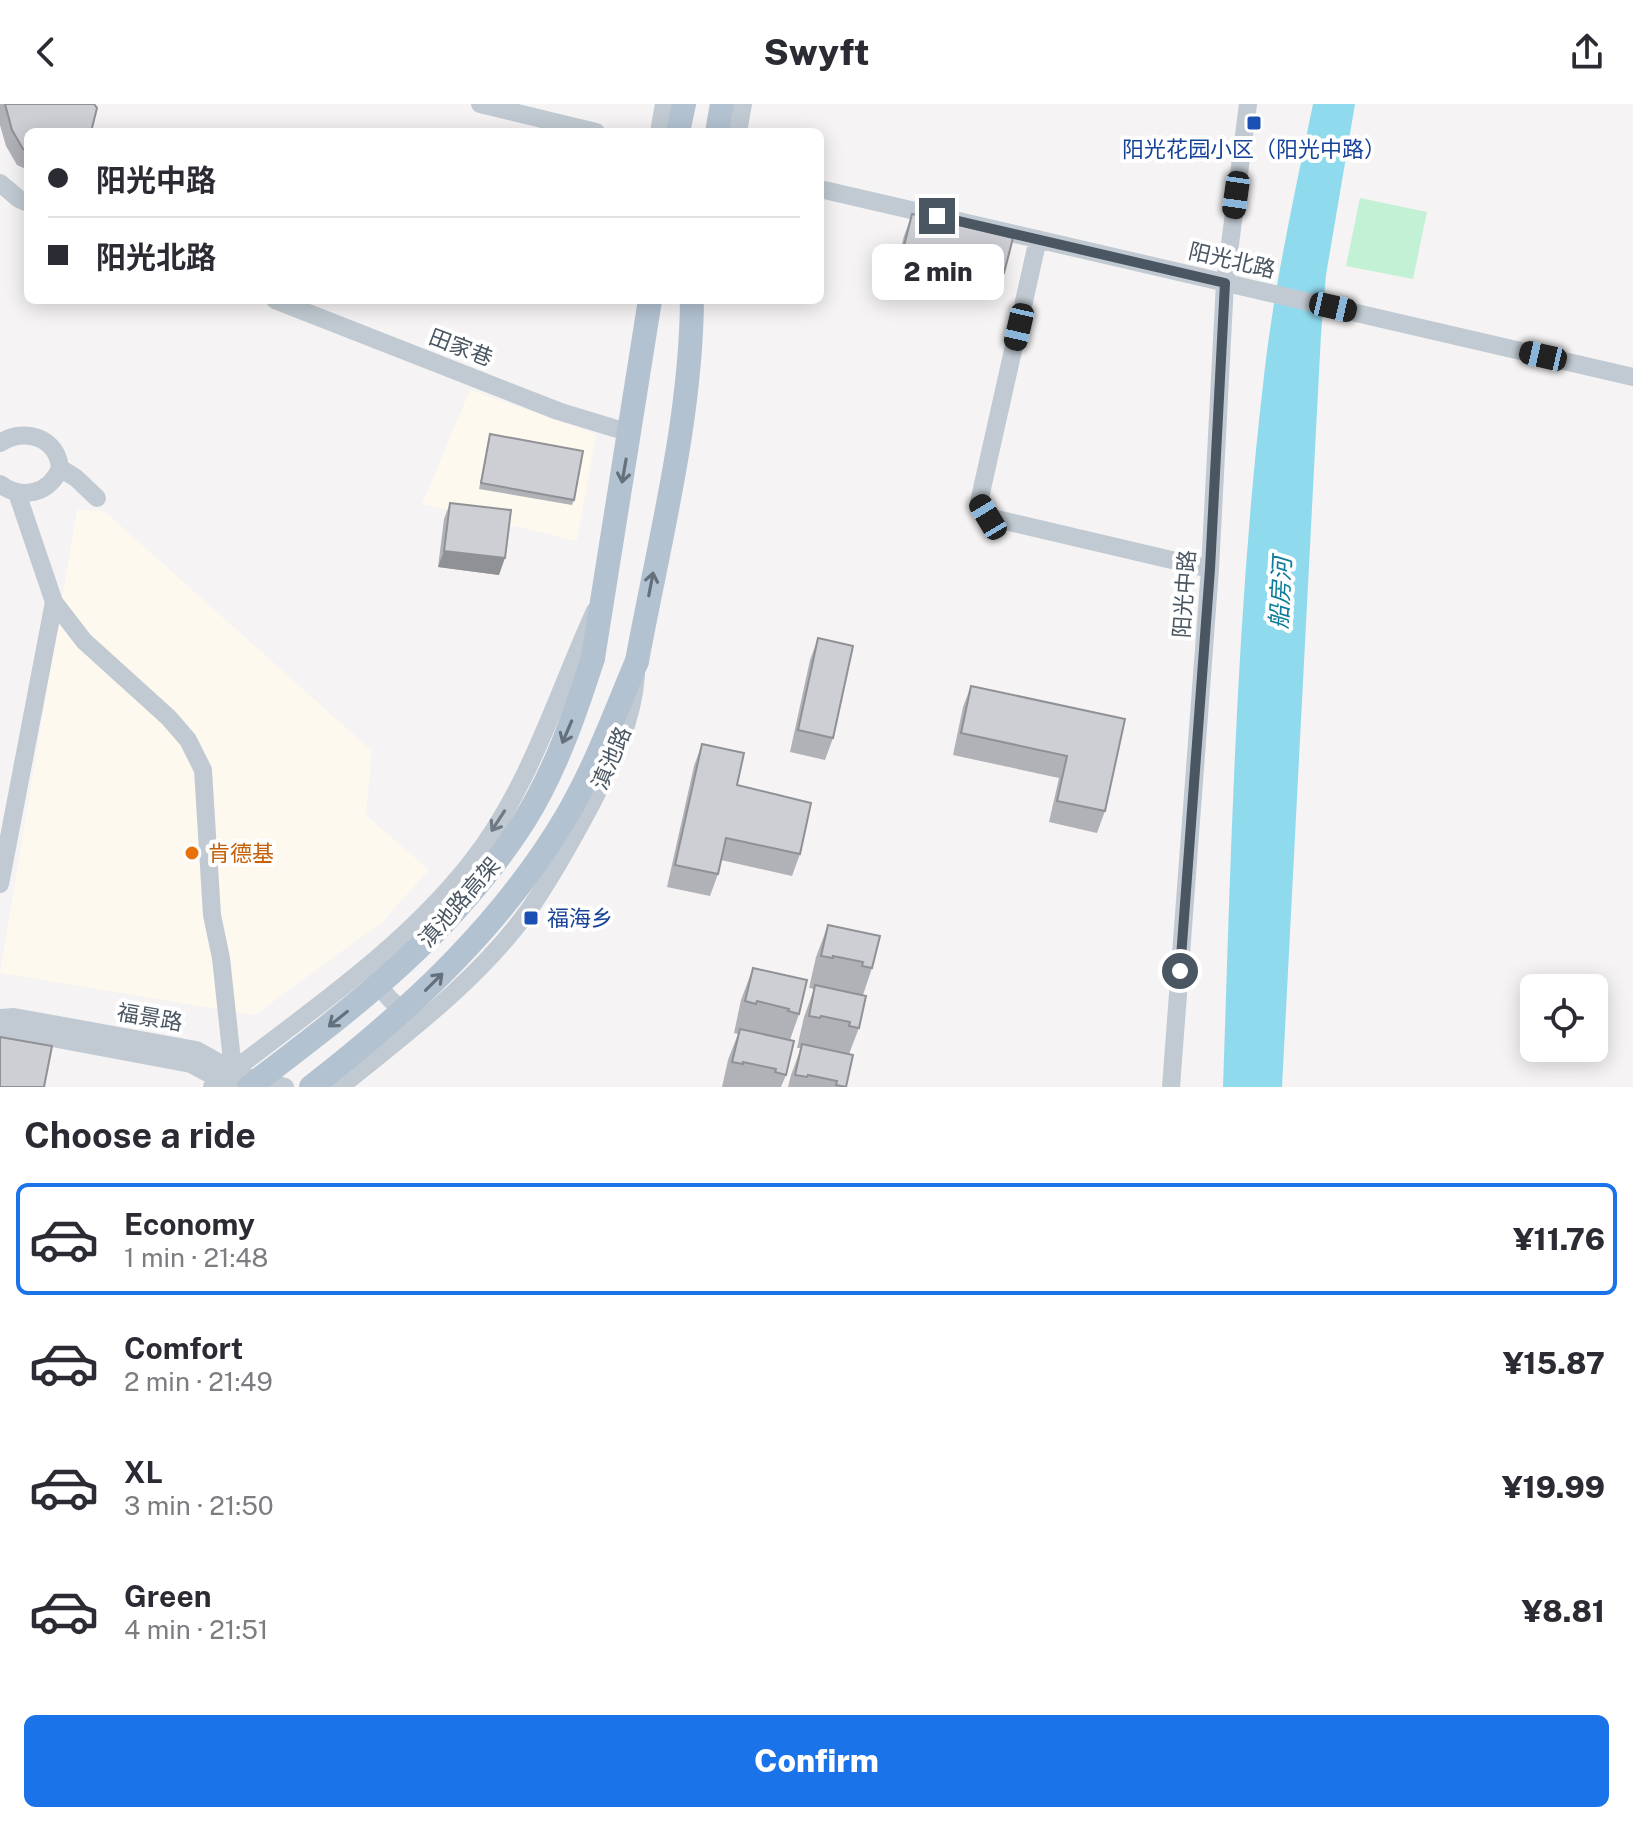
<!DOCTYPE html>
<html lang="en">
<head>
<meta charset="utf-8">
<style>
	:root { --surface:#fff; --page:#f7f7f7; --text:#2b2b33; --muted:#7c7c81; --line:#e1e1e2; --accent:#1a73e8 }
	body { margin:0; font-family:"Public Sans","Noto Sans SC",sans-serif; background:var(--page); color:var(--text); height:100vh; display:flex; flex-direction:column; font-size:30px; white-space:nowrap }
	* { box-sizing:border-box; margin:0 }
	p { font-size:26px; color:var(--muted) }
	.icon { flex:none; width:44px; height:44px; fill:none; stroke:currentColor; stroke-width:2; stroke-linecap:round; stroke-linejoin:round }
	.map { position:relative; height:983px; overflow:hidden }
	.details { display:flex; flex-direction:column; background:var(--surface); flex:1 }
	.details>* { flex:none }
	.banner { position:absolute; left:24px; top:24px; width:800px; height:176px; border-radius:12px; box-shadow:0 4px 20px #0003; display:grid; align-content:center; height:176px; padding:0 24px; background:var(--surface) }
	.tools { position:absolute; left:1520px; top:870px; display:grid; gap:16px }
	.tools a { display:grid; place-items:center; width:88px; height:88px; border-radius:12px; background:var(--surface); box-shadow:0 4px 20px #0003; font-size:40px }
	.end { position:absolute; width:36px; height:36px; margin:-18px; border:10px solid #4a5661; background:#fff; box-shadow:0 0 0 4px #fff }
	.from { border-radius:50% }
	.bubble { position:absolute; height:56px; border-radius:12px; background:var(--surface); box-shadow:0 4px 20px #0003; font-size:26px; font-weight:800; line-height:56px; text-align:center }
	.car { position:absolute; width:24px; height:48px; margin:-24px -12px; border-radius:10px; box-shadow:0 0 6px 2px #0007; background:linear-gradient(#222 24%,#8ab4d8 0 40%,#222 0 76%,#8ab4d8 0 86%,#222 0) }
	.banner b { display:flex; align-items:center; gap:28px; height:76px; font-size:30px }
	.banner b+b { border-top:2px solid var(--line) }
	.banner i { width:20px; height:20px; background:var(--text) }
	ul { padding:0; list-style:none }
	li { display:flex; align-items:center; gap:24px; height:112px; margin:0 16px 12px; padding:0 8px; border:4px solid transparent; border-radius:12px }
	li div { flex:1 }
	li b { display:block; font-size:30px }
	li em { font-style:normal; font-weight:800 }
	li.on { border-color:var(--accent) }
	li>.icon { width:72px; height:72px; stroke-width:1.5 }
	h2 { padding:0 24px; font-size:36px; line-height:96px }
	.action { display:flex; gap:16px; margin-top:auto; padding:16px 24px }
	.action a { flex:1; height:92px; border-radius:12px; background:var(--accent); color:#fff; font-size:32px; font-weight:800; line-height:92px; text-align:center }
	header { display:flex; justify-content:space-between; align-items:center; height:104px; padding:0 24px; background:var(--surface); font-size:36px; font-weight:800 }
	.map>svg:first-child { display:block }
	.commercial { fill:#fdf9ef }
	.green { fill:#c3f1d5 }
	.water { fill:#90daee }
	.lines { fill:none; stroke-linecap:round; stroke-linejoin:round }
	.minor { stroke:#c1cad2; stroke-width:18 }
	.major { stroke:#b3c2d1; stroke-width:24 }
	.major-bridge { stroke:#b3c2d1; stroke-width:24 }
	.wall { fill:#b0b2b7 }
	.shaded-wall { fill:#909195 }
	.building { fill:#cdcfd5; stroke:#909195; stroke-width:2 }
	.oneway { stroke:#64717d }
	.oneway2 { stroke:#6e7983 }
	.route { stroke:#4a5661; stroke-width:10 }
	.transit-dot { fill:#1a4fb4; stroke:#fff; stroke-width:3 }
	.food-dot { fill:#e8710a; stroke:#fff; stroke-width:3 }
	.labels { text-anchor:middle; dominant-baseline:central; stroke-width:8; stroke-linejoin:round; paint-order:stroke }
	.transit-label { font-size:22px; fill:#164399; stroke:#fff }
	.street-label { font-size:22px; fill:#4a5661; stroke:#fff }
	.food-label { font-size:22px; fill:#c56008; stroke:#fff; text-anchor:start }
	.water-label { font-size:24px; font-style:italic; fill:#0c7c9b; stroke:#fff }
</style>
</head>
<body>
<header><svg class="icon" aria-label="back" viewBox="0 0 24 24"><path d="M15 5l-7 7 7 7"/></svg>Swyft<svg class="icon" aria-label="share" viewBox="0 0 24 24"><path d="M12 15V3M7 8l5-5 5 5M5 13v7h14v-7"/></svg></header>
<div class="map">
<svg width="1633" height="983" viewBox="0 0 1633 983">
	<rect width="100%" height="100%" fill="#f5f3f3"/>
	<path class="commercial" d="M470,286L596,330L577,437L422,400Z
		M77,406L104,407L372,647L366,711L429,766L382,818L255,911L0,869Z"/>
	<path class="green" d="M1360,94L1427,108L1413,175L1346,162Z"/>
	<path class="water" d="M1313,0H1355L1326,171L1321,230L1282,983H1223C1231,749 1236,513 1263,281C1273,186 1294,93 1313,0Z"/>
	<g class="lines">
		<path class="minor" d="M480,0L596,28
			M659,28L664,0
			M738,28L743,0
			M0,79L19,95L28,99
			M820,85L1633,273
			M1038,135L979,398L988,413L1210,465
			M275,196L558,307L630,329
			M0,339C24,323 57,333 60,364C50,390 21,396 0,380
			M60,364L76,374L97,394
			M17,389L54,498L84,537L169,614L188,636L203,666L212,811L221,854L233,966
			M0,780L54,498
			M378,869C381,890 394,904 415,908
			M0,914L14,913L196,946L243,972L285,983
			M0,924L191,960L234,983
			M212,983C302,912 401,848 472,757C530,683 556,592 595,507
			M340,983C407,929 481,874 531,803C554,769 574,733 593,697C613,658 633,616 636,571
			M1171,983L1210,465L1225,179L1248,0"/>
		<path class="major" d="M678,28L684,0
			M717,28L722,0
			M593,554L650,196
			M637,557C659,438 691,317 692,196"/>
		<path class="major-bridge" d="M249,983C354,903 452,830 524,717C555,668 575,610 593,554
			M311,983C410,906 502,821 566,713C595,664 615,609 637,557"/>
	</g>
	<path class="wall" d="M0,0H94L28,28V66L17,61L6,42L0,21Z
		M912,110L1004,169L996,191L895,168L904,132Z
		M490,330L574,396L572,401L479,385Z
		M450,399L499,471L438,463L444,415Z
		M818,534L833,634L825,656L790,648L810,556Z
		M971,582L1125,615L1105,707L1097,729L1049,718L1059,674L953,651L963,603Z
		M702,640L737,681L800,750L792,772L721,756L718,770L710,792L667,783L694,662Z
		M828,821L872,864L863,891L859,924L849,950L845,983H788L791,971L801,944H797L804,913L814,885L809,884L816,853Z
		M753,864L799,910L790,936L786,971L781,983H722L728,956L738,930L734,929L741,896Z"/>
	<path class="shaded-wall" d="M444,447L505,454L499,471L438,463Z"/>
	<path class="building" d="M5,0H94L97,4L91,28H28V47L23,45L12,26Z
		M912,110L1013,134L1004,169L903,146Z
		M490,330L583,347L574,396L481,379Z
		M450,399L511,406L505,454L444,447Z
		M818,534L853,542L833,634L798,626Z
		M971,582L1125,615L1105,707L1057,697L1067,652L961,629Z
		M702,640L744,649L737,681L811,699L800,750L726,734L718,770L675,761Z
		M828,821L880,832L872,864L862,862L863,858L833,852V854L821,852Z
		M753,864L807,876L799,910L788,907L789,905L757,897L756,900L745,897Z
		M815,881L866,892L859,924L849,922L850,918L821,912L820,914L809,912Z
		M740,925L794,937L786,971L775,968L776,965L743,958V960L732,958Z
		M0,933L52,942L44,983H0Z
		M802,940L853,951L846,983L836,981L837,977L808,971L807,973L795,971Z"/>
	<defs><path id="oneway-shaft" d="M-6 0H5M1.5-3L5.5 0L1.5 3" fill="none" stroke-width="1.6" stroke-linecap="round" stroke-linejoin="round" transform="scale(2)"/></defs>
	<g class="oneway">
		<use href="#oneway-shaft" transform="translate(624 367) rotate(100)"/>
		<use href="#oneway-shaft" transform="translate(651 480) rotate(-79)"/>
		<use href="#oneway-shaft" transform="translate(567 628) rotate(113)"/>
		<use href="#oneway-shaft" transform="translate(434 878) rotate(-45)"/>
		<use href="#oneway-shaft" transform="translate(338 915) rotate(141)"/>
	</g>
	<use class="oneway2" href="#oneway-shaft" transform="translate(498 717) rotate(123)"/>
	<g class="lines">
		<path class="route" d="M937,112L1225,179L1210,465L1180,867"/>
	</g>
	<g class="transit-dot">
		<rect x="1246" y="11" width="16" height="16" rx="4"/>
		<rect x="523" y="806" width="16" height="16" rx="4"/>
	</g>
	<circle class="food-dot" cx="192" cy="749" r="8"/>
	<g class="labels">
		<g class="transit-label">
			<text x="1254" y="45">阳光花园小区（阳光中路）</text>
			<text x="547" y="814" text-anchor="start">福海乡</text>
		</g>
		<g class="street-label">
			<text transform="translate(1232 156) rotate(13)">阳光北路</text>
			<text transform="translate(461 243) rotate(21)">田家巷</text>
			<text transform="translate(1184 490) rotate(-86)">阳光中路</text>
			<text transform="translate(611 654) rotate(-67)">滇池路</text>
			<text transform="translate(459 798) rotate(-49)">滇池路高架</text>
			<text transform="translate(150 913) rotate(10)">福景路</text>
		</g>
		<g class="food-label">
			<text x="208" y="749">肯德基</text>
		</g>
		<g class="water-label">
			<text transform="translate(1280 489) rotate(-87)">船房河</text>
		</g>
	</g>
</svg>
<div class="tools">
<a><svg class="icon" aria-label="locate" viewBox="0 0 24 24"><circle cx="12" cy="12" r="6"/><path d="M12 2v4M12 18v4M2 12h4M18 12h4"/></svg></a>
</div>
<i class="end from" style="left:1180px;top:867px"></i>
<i class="end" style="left:937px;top:112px"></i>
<div class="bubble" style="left:872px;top:140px;width:132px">2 min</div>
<i class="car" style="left:1236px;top:91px;rotate:188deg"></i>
<i class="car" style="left:1333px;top:203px;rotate:103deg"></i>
<i class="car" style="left:1019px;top:223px;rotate:193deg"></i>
<i class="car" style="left:1543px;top:252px;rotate:283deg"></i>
<i class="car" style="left:988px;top:413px;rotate:329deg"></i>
<div class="banner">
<b><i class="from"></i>阳光中路</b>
<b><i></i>阳光北路</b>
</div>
</div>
<section class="details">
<h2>Choose a ride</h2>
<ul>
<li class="on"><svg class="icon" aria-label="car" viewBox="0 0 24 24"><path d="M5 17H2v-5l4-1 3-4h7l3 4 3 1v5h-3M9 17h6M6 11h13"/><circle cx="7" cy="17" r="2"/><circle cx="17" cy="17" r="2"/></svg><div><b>Economy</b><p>1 min · 21:48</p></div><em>¥11.76</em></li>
<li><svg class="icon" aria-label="car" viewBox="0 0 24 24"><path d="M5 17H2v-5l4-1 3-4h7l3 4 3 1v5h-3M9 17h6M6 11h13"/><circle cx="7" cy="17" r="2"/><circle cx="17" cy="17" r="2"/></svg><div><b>Comfort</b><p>2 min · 21:49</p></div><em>¥15.87</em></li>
<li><svg class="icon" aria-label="car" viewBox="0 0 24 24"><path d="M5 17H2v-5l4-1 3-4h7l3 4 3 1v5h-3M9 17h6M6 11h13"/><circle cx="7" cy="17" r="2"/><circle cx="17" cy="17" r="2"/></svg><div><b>XL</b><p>3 min · 21:50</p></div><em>¥19.99</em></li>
<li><svg class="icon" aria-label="car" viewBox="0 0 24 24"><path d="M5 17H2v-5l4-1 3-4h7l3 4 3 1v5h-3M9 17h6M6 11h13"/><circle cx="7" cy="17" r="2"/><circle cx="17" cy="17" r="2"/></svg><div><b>Green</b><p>4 min · 21:51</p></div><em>¥8.81</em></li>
</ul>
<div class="action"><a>Confirm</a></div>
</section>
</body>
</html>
